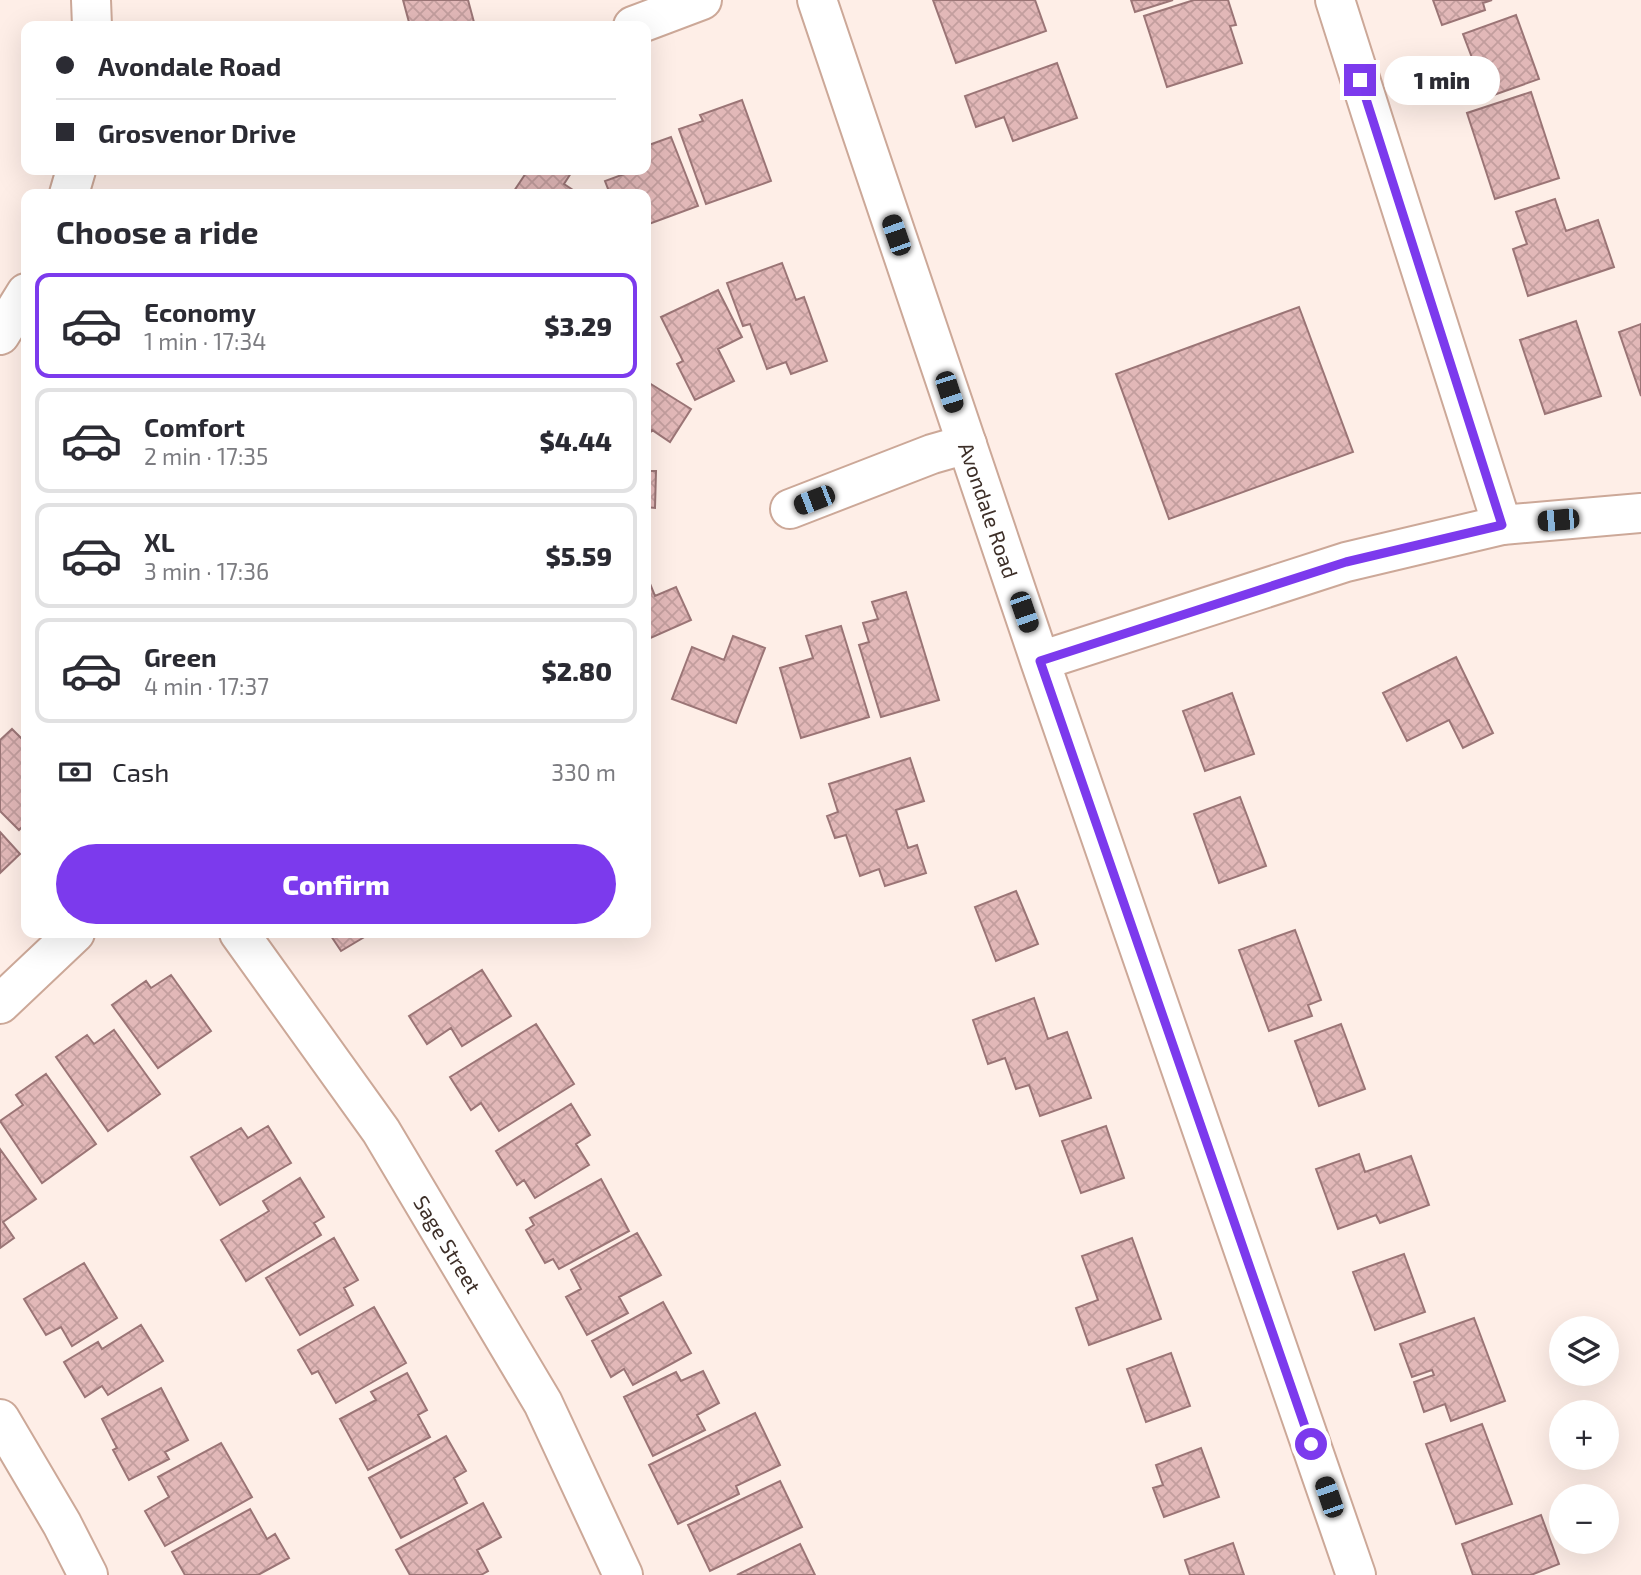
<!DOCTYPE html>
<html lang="en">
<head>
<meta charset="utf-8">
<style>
	:root { --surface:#fff; --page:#f7f7f7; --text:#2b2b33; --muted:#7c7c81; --line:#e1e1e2; --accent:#7c3aed }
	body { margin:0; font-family:"Exo 2",sans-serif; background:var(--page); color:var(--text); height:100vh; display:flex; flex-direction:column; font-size:26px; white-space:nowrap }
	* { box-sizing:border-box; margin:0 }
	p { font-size:23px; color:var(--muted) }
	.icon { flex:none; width:38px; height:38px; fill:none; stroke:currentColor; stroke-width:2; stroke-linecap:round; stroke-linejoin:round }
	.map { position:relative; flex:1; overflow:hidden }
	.sheet { position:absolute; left:21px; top:189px; width:630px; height:749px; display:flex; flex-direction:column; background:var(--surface); border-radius:14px; box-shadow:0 7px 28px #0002 }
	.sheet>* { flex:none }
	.banner { position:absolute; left:21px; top:21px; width:630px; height:154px; border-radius:14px; box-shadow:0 7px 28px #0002; display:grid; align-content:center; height:154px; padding:0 35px; background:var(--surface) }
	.buttons { position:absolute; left:1549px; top:1316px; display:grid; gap:14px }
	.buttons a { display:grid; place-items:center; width:70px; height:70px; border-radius:50%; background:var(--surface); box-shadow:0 7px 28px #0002; font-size:35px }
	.end { position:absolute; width:32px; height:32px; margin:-16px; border:9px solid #7c3aed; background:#fff; box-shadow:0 0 0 4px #fff }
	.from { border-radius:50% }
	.bubble { position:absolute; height:49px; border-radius:24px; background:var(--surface); box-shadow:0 7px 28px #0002; font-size:23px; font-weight:800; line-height:49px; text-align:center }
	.car { position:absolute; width:21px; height:42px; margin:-21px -10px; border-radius:9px; box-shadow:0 0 5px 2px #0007; background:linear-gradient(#222 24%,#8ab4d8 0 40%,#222 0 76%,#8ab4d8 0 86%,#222 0) }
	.banner b { display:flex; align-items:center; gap:24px; height:66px; font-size:26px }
	.banner b+b { border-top:2px solid var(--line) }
	.banner i { width:18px; height:18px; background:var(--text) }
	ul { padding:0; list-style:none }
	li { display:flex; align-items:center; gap:21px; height:105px; margin:0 14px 10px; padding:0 21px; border:4px solid var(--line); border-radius:14px }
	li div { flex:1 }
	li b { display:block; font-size:26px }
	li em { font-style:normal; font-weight:800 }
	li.on { border-color:var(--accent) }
	li>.icon { width:63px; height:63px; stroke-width:1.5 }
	h2 { padding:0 35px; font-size:32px; line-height:84px }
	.pay { display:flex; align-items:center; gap:18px; height:77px; padding:0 35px; font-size:26px }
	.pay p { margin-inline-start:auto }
	.button { display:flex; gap:14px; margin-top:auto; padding:14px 35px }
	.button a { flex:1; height:80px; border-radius:42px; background:var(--accent); color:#fff; font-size:28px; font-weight:800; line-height:80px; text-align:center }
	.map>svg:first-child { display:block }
	.building { fill:url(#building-cross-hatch); stroke:#9b7576; stroke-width:2 }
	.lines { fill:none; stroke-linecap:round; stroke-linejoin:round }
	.minor-casing { stroke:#cca898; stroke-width:42 }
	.tertiary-casing { stroke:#cca898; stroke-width:42 }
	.minor { stroke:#fff; stroke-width:38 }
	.tertiary { stroke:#fff; stroke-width:38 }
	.route { stroke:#7c3aed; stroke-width:9 }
	.labels { text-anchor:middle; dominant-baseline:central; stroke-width:5; stroke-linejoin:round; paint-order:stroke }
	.street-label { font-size:21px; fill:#3d2f28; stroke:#fff }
</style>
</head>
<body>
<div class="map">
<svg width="1641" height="1575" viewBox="0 0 1641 1575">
	<defs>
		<pattern id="building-cross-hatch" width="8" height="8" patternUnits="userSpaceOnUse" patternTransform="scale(1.75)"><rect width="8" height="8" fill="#e2b8b8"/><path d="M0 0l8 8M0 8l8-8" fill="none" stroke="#c39e9e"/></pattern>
	</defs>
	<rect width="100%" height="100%" fill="#feeee7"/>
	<path class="building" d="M403,0H468L475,26H410Z
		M933,0H1035L1046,31L956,63Z
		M1131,0H1173L1135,12Z
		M1194,0H1228L1236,25L1230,26L1242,63L1167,87L1144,16Z
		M1433,0H1492L1483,3L1485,10L1442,25Z
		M1516,15L1539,79L1471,103L1458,68L1474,63L1463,34Z
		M1057,63L1077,118L1013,141L1004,117L976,127L965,96Z
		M1531,92L1559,178L1495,199L1467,113Z
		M742,100L771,181L706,204L679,129L703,121L700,115Z
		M671,137L698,206L646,225V194H610L605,181L635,170H646V146Z
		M528,170H573L564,184L579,194H512Z
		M1555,199L1566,231L1598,220L1614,267L1528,296L1513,249L1527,244L1516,212Z
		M782,263L796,300L804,297L827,361L791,374L786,362L767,369L750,324L743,326L727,283Z
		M718,290L742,337L718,349L734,381L695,400L677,364L683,361L661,317Z
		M1299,307L1353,452L1169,519L1116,374Z
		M1576,321L1601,396L1545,414L1520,340Z
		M1641,324V396L1619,332Z
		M646,381L691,409L670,442L652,430L646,439Z
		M646,471H656L655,508L646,507Z
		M646,574L655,596L676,587L691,620L646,640Z
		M906,592L939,700L881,717L859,645L869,642L863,623L878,619L872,602Z
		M841,626L869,717L801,738L780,668L813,658L806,636Z
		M733,636L765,648L736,723L672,699L692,647L724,660Z
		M1456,657L1493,733L1463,748L1449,720L1407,741L1383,693Z
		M1232,693L1254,754L1205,771L1183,711Z
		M12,729L26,743V823L19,830L0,811V740Z
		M910,758L924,801L896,810L908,848L917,845L926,873L885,886L879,869L860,876L846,835L835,838L827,816L838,812L829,784Z
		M1240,797L1266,866L1219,883L1194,814Z
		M0,832L20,854L0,873Z
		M1016,891L1038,944L996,961L975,907Z
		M1295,930L1321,1000L1308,1005L1312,1016L1269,1031L1239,950Z
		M329,933H371L341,951Z
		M482,970L511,1016L462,1046L451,1028L427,1044L409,1016Z
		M171,975L211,1031L158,1068L112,1005L146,981L151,988Z
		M1034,998L1048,1039L1067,1032L1091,1098L1040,1116L1029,1085L1016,1089L1005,1058L988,1064L973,1020Z
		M536,1024L574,1084L499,1131L481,1103L471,1110L450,1077Z
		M1341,1024L1365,1089L1319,1106L1295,1041Z
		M114,1030L160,1094L108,1131L56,1057L87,1035L94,1044Z
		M46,1074L96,1144L42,1183L0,1121L23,1105L16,1095Z
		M571,1104L590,1135L576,1144L589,1165L535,1198L524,1180L517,1185L496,1151Z
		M268,1126L291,1163L220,1205L191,1157L241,1128L248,1138Z
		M1106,1126L1124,1178L1081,1193L1062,1141Z
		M0,1149L36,1199L3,1222L14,1238L0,1248Z
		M1359,1154L1365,1172L1411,1156L1429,1205L1380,1223L1376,1215L1338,1229L1316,1169Z
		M300,1178L324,1217L314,1223L321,1235L246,1281L221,1240L269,1211L263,1201Z
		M601,1179L629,1231L559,1269L553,1259L545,1263L526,1230L534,1225L530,1218Z
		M637,1233L661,1275L619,1297L628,1313L587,1335L566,1297L581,1289L571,1270Z
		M334,1238L358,1280L344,1288L353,1305L300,1335L266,1278Z
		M1132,1238L1161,1319L1089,1345L1076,1308L1098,1300L1082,1256Z
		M1404,1254L1425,1312L1375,1330L1353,1272Z
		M84,1263L117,1318L72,1346L61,1327L46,1335L24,1299Z
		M663,1302L691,1353L633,1385L624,1369L611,1377L592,1341Z
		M374,1307L406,1363L336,1403L318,1371L312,1374L298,1350Z
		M1474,1318L1505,1401L1451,1421L1445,1404L1424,1412L1414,1382L1434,1375L1432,1370L1412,1377L1400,1344Z
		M141,1325L163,1361L108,1395L102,1386L85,1397L64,1362L98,1342L102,1349Z
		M1171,1353L1190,1406L1146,1422L1127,1369Z
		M703,1371L719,1403L697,1415L705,1430L653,1456L624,1397L676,1372L681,1381Z
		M407,1373L427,1410L418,1415L430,1437L368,1470L340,1419L376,1400L371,1392Z
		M161,1388L188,1440L165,1452L169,1459L129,1480L113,1450L117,1448L102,1419Z
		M755,1413L780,1465L736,1486L739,1494L678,1524L649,1465Z
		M1482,1424L1512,1504L1456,1524L1426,1444Z
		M446,1436L466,1471L454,1478L467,1503L401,1538L369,1478Z
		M221,1443L252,1497L165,1546L145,1511L169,1497L158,1477Z
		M1201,1448L1219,1497L1164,1517L1153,1488L1163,1485L1156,1465Z
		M780,1481L802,1527L710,1571L688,1525Z
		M483,1503L501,1537L477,1550L488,1571L481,1575H410L396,1550Z
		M250,1509L267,1539L275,1534L289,1558L258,1575H185L172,1552Z
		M1541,1515L1559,1564L1531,1575H1473L1462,1544Z
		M1233,1543L1244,1575H1190L1185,1560Z
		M800,1544L815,1575H737Z"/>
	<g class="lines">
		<g class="minor-casing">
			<path id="minor" d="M91,0L92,26
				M1335,0L1502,525
				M633,26L702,0
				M69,194L76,170
				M0,335L26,293
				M790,509L932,454L967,444
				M239,933L381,1131L543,1403L623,1575
				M0,1004L75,933
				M0,1419L62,1524L88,1575"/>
		</g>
		<g class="tertiary-casing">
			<path id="tertiary" d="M817,0L1040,661L1356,1575
				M1040,661L1346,562L1502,525L1641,513"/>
		</g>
		<use href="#minor" class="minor"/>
		<use href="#tertiary" class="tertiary"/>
	</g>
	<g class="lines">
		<path class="route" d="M1311,1444L1040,661L1346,562L1502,525L1360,80"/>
	</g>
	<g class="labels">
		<g class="street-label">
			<text transform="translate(989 510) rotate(71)">Avondale Road</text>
			<text transform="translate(448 1244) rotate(59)">Sage Street</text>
		</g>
	</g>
</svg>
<div class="buttons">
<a><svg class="icon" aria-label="layers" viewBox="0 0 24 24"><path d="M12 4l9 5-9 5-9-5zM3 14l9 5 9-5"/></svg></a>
<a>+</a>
<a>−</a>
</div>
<i class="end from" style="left:1311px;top:1444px"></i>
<i class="end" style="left:1360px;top:80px"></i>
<div class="bubble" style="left:1384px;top:56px;width:116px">1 min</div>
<i class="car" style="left:896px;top:235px;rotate:341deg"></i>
<i class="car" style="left:949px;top:392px;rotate:162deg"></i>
<i class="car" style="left:814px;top:500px;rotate:249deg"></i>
<i class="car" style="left:1558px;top:520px;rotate:265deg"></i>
<i class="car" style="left:1024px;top:612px;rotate:161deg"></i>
<i class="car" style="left:1329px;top:1497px;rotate:341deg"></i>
<div class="banner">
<b><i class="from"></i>Avondale Road</b>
<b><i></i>Grosvenor Drive</b>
</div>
<section class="sheet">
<h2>Choose a ride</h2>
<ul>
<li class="on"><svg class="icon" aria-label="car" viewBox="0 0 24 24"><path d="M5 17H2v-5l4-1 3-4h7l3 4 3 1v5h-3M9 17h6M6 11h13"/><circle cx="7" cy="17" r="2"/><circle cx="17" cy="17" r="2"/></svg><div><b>Economy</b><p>1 min · 17:34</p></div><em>$3.29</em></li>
<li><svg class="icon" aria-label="car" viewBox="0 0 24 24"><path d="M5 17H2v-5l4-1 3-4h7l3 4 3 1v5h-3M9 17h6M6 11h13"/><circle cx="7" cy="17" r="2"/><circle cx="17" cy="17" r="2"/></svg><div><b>Comfort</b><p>2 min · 17:35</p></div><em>$4.44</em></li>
<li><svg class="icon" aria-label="car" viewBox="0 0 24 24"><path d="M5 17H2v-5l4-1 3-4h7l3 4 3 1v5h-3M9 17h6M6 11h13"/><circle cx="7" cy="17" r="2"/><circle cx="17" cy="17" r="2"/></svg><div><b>XL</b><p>3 min · 17:36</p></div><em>$5.59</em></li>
<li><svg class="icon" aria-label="car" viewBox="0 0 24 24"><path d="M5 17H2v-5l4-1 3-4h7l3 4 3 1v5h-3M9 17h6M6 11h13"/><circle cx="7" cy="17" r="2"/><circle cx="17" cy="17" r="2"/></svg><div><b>Green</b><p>4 min · 17:37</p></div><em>$2.80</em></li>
</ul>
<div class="pay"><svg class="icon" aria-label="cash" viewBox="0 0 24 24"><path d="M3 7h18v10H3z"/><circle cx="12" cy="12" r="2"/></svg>Cash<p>330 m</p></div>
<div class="button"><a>Confirm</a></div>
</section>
</div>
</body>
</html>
